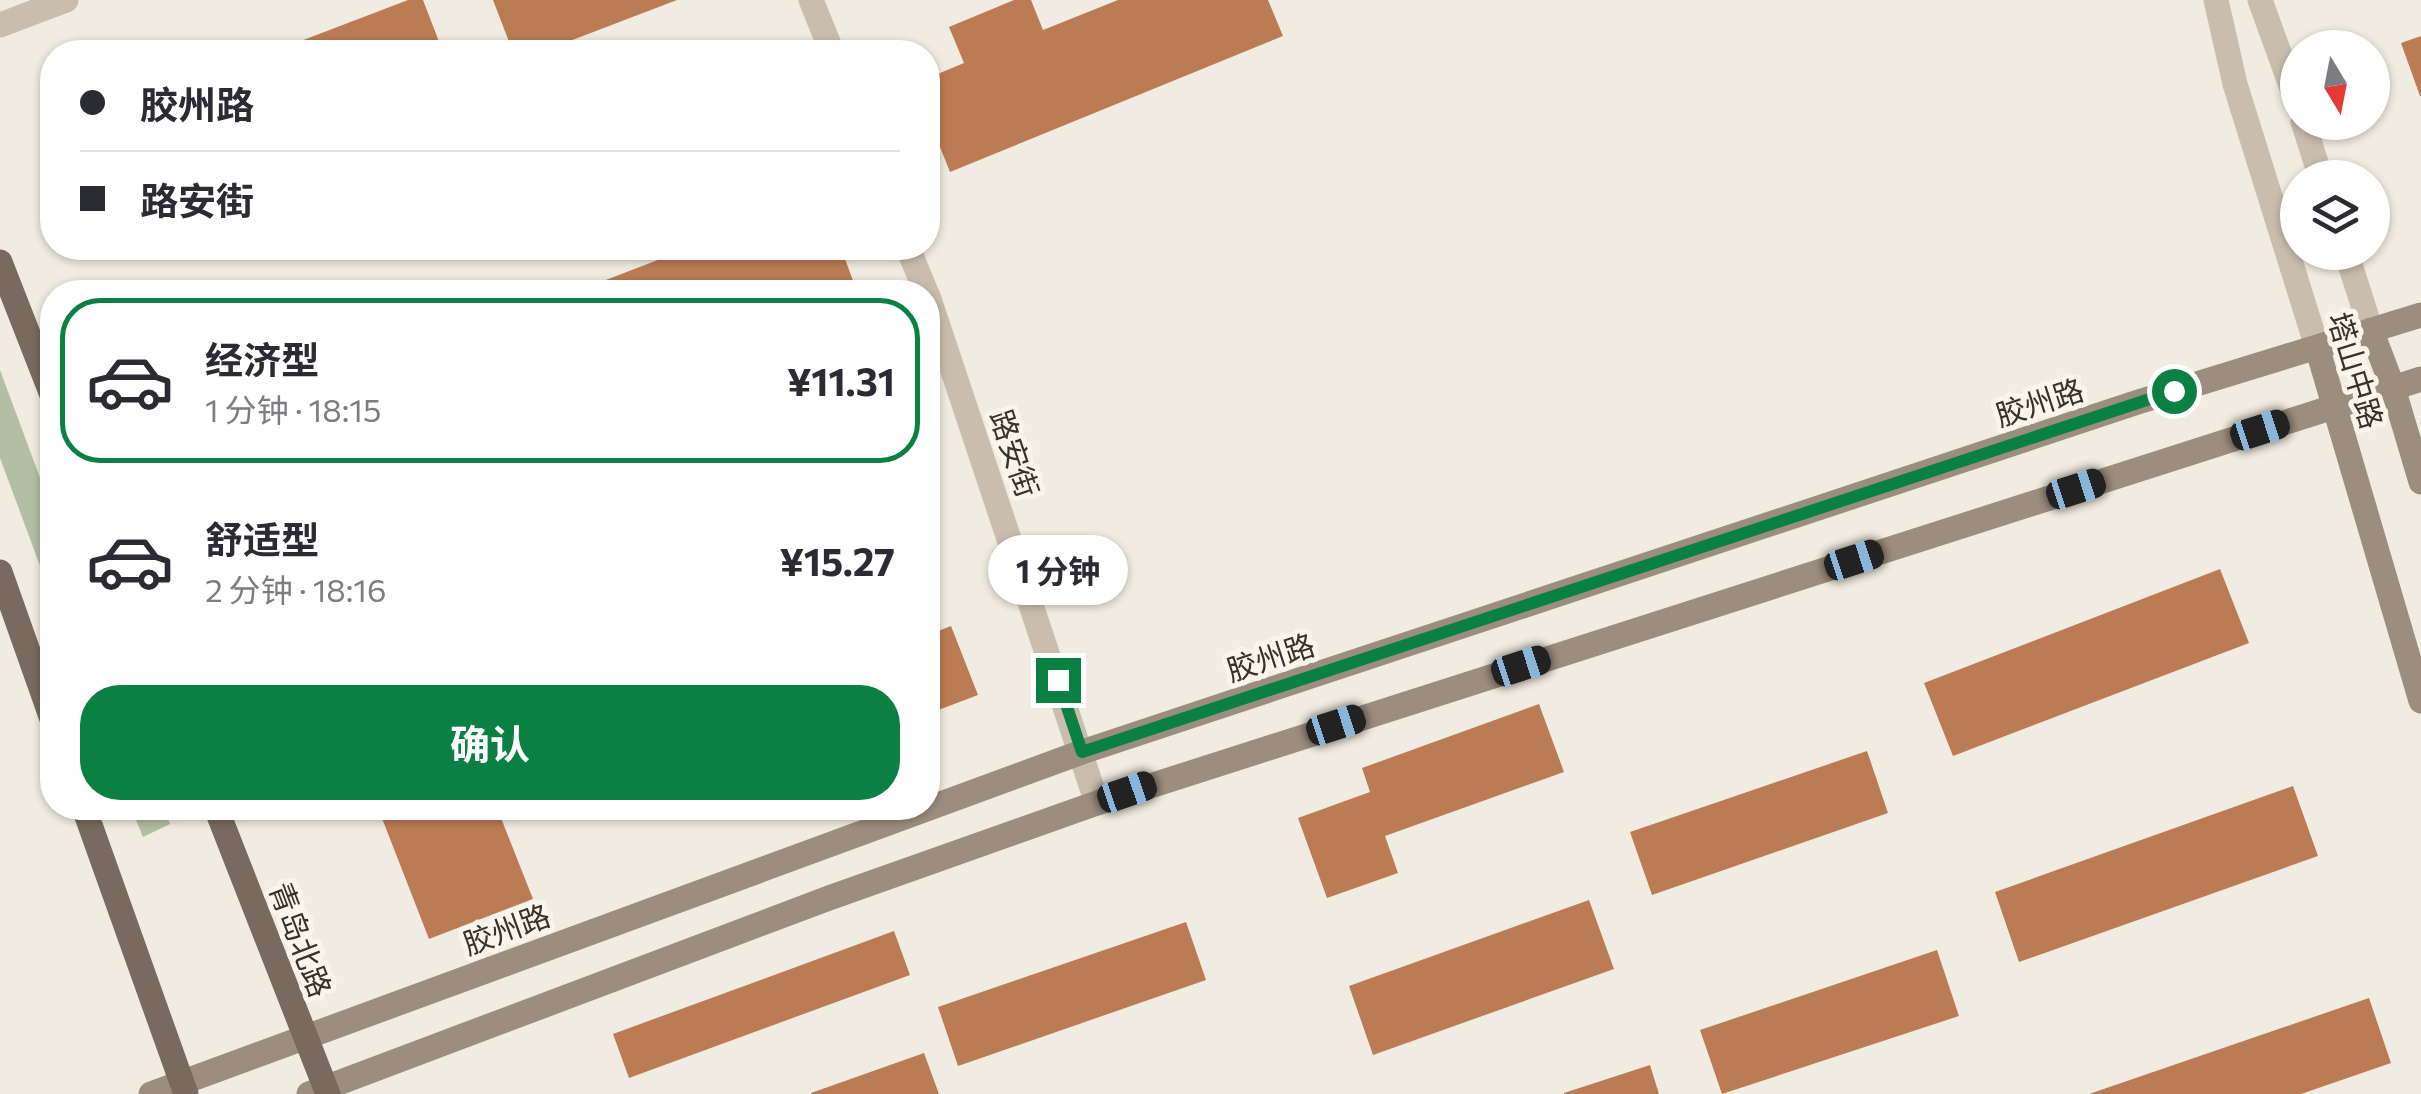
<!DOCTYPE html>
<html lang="zh">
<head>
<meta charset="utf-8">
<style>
	:root { --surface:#fff; --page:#f2f2f3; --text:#2b2b33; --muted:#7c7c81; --line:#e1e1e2; --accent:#0b8043 }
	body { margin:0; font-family:Commissioner,"Noto Sans SC",sans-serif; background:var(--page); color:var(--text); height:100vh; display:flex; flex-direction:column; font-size:38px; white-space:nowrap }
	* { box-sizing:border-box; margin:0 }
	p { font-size:32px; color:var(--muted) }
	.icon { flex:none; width:55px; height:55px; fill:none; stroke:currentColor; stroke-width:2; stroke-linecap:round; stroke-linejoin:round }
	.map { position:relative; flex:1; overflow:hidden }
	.side { position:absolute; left:40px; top:280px; width:900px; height:540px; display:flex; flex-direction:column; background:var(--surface); border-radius:40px; box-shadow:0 2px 8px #0004 }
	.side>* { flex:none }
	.hud { position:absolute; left:40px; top:40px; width:900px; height:220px; border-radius:40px; box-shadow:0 2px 8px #0004; display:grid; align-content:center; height:220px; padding:0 40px; background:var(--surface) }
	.needle { width:65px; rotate:170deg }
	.fabs { position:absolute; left:2280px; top:30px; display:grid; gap:20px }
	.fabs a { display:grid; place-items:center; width:110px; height:110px; border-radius:50%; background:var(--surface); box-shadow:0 2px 8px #0004; font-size:50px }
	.end { position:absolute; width:45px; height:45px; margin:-22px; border:12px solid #0b8043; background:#fff; box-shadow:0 0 0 5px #fff }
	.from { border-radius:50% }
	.bubble { position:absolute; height:70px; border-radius:35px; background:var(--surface); box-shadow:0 2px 8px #0004; font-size:32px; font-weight:700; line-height:70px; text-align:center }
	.car { position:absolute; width:30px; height:60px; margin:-30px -15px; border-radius:12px; box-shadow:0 0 8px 2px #0007; background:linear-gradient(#222 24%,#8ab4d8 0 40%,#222 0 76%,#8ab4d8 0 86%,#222 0) }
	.hud b { display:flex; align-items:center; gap:35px; height:95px; font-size:38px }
	.hud b+b { border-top:2px solid var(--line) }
	.hud i { width:25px; height:25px; background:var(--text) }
	ul { padding:18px 0 0; list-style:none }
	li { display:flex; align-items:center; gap:30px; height:165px; margin:0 20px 15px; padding:0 20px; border:5px solid transparent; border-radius:40px }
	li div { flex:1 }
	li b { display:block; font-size:38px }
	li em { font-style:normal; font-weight:700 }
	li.on { border-color:var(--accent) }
	li>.icon { width:90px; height:90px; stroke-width:1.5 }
	.primary-button { display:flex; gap:20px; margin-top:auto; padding:20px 40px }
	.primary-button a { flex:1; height:115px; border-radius:40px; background:var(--accent); color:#fff; font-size:40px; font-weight:700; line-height:115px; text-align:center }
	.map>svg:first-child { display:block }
	.green { fill:#b2bfa2 }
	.building { fill:#bb7c55 }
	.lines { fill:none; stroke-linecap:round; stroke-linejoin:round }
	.minor { stroke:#c9beae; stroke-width:25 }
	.tertiary { stroke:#c9beae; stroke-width:25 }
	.secondary { stroke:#9c8e7f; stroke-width:25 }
	.primary { stroke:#786a5e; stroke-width:25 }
	.route { stroke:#0b8043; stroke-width:12 }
	.labels { text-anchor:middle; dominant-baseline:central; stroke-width:10; stroke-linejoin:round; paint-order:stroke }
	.street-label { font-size:30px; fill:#38312b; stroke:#f9f5ed }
</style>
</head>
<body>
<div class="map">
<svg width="2421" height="1094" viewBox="0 0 2421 1094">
	<rect width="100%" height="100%" fill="#f1ece1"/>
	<path class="green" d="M0,370L52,510V598L0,458Z
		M131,808H164L170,824L143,837Z"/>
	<path class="building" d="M408,0H423L443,52H272Z
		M493,0H677L541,52H513Z
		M1014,0H1031L1043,30L1118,0H1268L1283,36L950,172L928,117V78L964,63L949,27Z
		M2421,36V96H2420L2401,43Z
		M689,248H841L855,286L837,292H601L598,283Z
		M2220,569L2249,643L1953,756L1924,683Z
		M951,626L978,695L928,714V635Z
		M1539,704L1564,772L1385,836L1398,873L1327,898L1298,818L1370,792L1362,768Z
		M1867,751L1888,813L1652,895L1630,832Z
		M2293,786L2318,856L2019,962L1995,892Z
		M378,808H497L533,899L429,939Z
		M1589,900L1614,969L1373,1055L1349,986Z
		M1186,922L1206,980L958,1066L938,1007Z
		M894,931L910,975L629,1078L613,1034Z
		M1937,950L1959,1016L1722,1094L1700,1030Z
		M2369,998L2391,1063L2301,1094H2089Z
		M924,1053L939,1094H811V1093Z
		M1650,1065L1659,1094H1564V1093Z"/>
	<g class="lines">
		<path class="minor" d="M811,0L832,52
			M0,25L66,0
			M908,248L926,292
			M928,296L1097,803"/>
		<path class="tertiary" d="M2216,0L2235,84L2317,347
			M2260,0L2298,105
			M2303,122L2321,178
			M2346,252L2371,330"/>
		<path class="secondary" d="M2371,330L2393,388L2421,482
			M2317,347L2421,701
			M151,1094L1082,752L2138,402L2421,315
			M309,1094L829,898L1097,803L2421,379"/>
		<path class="primary" d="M0,262L52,395
			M0,572L52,719
			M84,808L186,1094
			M216,808L328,1094"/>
	</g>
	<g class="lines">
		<path class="route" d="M1058,680L1082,752L2174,391"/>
	</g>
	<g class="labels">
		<g class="street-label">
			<text transform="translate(2357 370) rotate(73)">塔山中路</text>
			<text transform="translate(2039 401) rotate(-18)">胶州路</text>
			<text transform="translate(1016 453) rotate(71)">路安街</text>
			<text transform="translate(1270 656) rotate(-18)">胶州路</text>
			<text transform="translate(506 928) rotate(-20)">胶州路</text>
			<text transform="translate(302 939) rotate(69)">青岛北路</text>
		</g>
	</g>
</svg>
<div class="fabs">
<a><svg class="needle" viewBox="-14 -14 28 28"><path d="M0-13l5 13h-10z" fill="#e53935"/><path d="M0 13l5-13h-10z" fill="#7c7c81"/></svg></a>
<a><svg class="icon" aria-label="layers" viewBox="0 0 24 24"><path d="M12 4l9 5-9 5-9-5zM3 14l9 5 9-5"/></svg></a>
</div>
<i class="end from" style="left:2174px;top:391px"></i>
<i class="end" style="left:1058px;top:680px"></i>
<div class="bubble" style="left:988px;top:535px;width:140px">1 分钟</div>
<i class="car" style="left:2260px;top:430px;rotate:72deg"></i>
<i class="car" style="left:2076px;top:489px;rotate:72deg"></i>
<i class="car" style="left:1854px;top:560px;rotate:72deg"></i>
<i class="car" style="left:1521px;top:666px;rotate:72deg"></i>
<i class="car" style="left:1336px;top:725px;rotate:72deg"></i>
<i class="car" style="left:1127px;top:792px;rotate:71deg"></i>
<div class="hud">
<b><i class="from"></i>胶州路</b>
<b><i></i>路安街</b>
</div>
<section class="side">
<ul>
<li class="on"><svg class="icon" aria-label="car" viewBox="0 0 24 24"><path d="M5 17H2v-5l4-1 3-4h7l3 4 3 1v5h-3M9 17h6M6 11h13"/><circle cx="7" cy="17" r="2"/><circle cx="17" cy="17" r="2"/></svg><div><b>经济型</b><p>1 分钟 · 18:15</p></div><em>¥11.31</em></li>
<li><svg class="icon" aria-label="car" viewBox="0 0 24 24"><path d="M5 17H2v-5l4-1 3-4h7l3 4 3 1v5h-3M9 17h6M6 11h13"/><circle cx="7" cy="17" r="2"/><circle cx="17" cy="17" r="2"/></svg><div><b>舒适型</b><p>2 分钟 · 18:16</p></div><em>¥15.27</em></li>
</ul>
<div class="primary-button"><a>确认</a></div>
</section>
</div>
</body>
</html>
